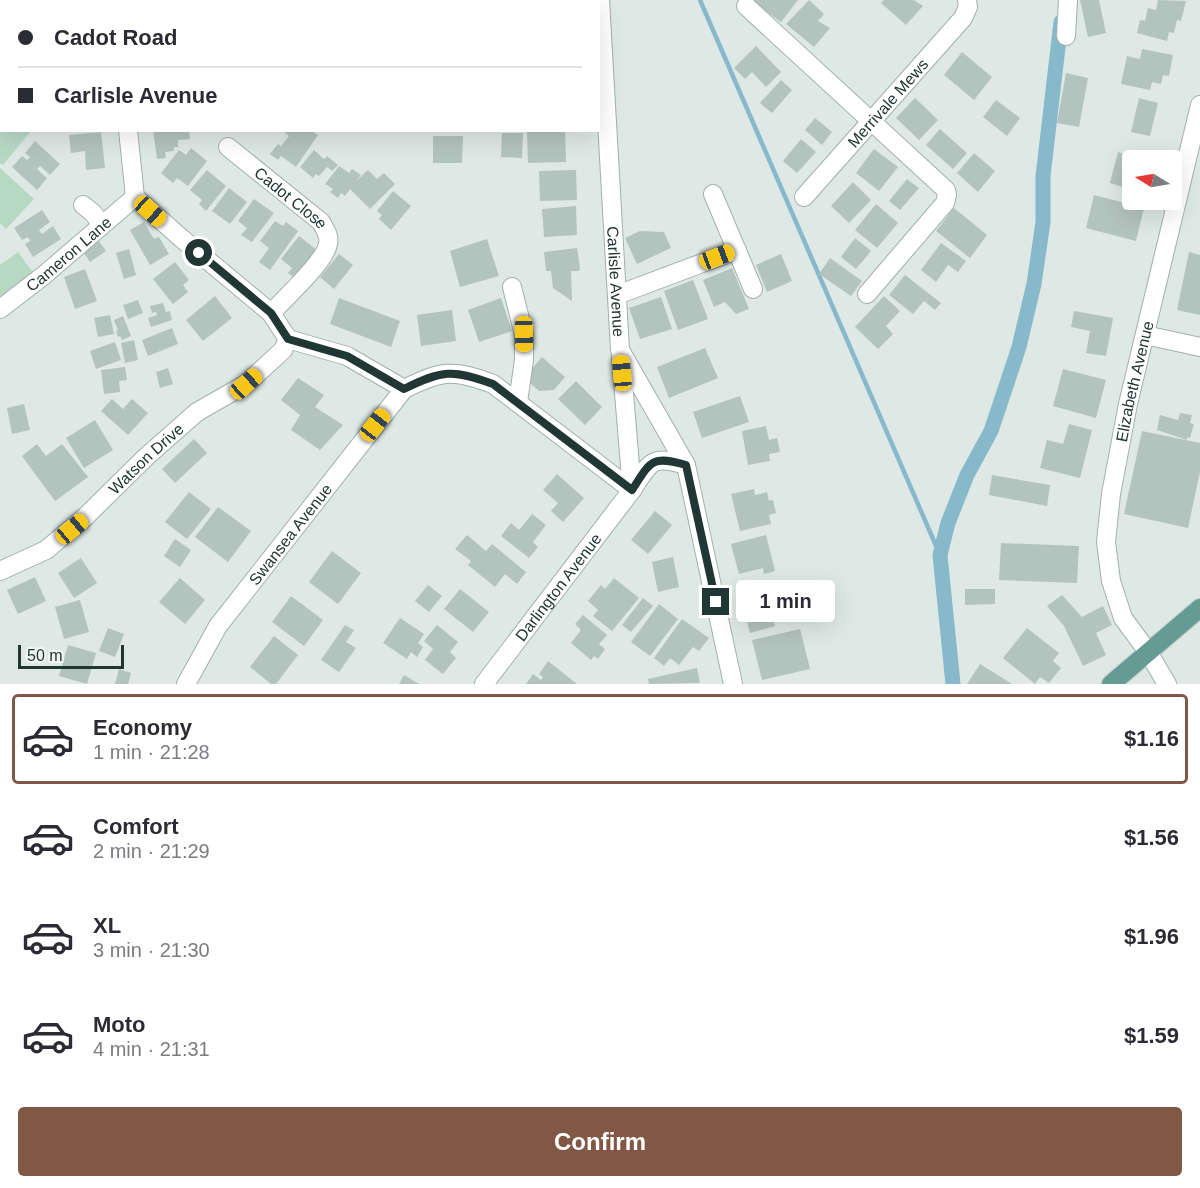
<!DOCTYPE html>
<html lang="en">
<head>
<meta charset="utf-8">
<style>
	:root { --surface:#fff; --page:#f7f7f7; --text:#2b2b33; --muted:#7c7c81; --line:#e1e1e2; --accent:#815845 }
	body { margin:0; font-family:Arial,sans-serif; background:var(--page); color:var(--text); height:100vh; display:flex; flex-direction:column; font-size:22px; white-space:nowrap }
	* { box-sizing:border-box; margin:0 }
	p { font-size:20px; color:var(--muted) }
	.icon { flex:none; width:33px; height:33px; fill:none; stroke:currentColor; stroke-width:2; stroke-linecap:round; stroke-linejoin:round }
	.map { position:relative; height:684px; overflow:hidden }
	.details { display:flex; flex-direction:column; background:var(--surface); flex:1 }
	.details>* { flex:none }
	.banner { position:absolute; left:0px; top:0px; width:600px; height:132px; box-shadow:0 6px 24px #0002; display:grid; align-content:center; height:132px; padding:0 18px; background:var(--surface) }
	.needle { width:39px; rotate:281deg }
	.controls { position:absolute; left:1122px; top:150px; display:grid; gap:12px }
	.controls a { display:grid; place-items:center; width:60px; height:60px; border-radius:6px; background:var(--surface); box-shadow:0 6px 24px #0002; font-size:30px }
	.scale { position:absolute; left:18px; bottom:15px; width:106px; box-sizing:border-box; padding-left:6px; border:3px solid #203734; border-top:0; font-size:16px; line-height:21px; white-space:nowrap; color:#203734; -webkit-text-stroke:4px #eef6f3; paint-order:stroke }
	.end { position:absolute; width:27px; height:27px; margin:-14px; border:8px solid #203734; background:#fff; box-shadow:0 0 0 3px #fff }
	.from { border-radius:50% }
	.bubble { position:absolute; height:42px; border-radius:6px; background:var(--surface); box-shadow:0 6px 24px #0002; font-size:20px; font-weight:600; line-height:42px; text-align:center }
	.car { position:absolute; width:18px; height:36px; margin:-18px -9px; border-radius:8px; box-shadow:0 0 4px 2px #0007; background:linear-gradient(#f5c518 24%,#345 0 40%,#f5c518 0 76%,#345 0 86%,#f5c518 0) }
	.banner b { display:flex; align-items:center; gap:21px; height:57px; font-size:22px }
	.banner b+b { border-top:2px solid var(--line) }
	.banner i { width:15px; height:15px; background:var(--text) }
	ul { padding:10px 0 0; list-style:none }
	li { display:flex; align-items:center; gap:18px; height:90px; margin:0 12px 9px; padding:0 6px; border:3px solid transparent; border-radius:6px }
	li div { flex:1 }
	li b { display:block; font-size:22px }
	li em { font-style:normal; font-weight:600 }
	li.active { border-color:var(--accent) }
	li>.icon { width:54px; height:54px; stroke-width:1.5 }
	.button { display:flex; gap:12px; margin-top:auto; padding:12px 18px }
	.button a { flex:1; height:69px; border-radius:6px; background:var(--accent); color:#fff; font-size:24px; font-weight:600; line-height:69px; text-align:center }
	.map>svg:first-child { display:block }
	.green { fill:#b7d9c4 }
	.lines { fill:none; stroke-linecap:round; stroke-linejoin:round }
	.stream { stroke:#88b9cb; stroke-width:4.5 }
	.canal { stroke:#88b9cb; stroke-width:15 }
	.building { fill:#b3c3be }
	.minor-casing { stroke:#a1b0ac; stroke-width:20 }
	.major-casing { stroke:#bcc3c2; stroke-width:20 }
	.minor { stroke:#fff; stroke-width:18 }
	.major { stroke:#649c94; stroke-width:18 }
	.route { stroke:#203734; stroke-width:8 }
	.labels { text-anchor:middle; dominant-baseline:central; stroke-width:6; stroke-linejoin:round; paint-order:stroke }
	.street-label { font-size:16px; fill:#203734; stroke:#eef6f3 }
</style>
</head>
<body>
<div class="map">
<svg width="1200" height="684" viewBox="0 0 1200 684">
	<rect width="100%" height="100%" fill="#dee9e5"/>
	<path class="green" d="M0,97L2,130L31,131L3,165L0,163Z
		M0,168L34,199L6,229L0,223Z
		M18,252L34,274L0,302V265Z"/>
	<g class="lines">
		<path class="stream" d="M700,0L940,555"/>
		<path class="canal" d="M953,684L940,555L948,523L967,475L991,431L1019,347L1034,284L1043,222V176L1061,22"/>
	</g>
	<path class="building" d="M755,0H798L781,22L753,2Z
		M809,0L824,14L818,21L830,28L814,47L786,24Z
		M884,0H914L923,6L906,25L881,3Z
		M1080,0H1099L1106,33L1088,37Z
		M1158,0L1186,1L1181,21L1177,20L1174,33L1169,32L1167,41L1137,33L1140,20L1145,21L1148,8L1156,10Z
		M756,46L781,72L766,87L752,72L745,79L734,68Z
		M1142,49L1173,55L1169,76L1163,75L1161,84L1152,82L1150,90L1121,84L1127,56L1140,59Z
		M962,52L992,77L974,100L944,75Z
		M1066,73L1088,78L1079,127L1057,123Z
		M781,80L792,90L772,113L760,103Z
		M915,98L938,120L919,140L896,118Z
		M1139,98L1158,103L1150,136L1131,132Z
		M996,100L1020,118L1007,136L983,117Z
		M815,118L832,132L822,145L805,130Z
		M940,129L967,153L953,169L926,145Z
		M153,130H189L190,139L178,140V147H174V151L165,152L166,158L157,159Z
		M287,130H311L318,135L296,167L281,156L278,160L270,154L278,144L281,146L289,136L285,133Z
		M565,130L566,162L528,163L527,131Z
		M101,132L105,168L86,170L85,151L71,153L69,135Z
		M502,133H523L522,158L501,157Z
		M433,136H463L462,163H433Z
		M801,139L816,152L797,173L783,161Z
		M35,141L60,164L50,175L40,166L37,169L47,178L37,190L12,167L22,156L27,160L30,157L25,153Z
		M191,148L207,161L188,186L177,178L173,183L161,173L179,150L186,155Z
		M874,149L898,167L879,191L856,173Z
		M314,150L324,159L327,156L338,165L332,171L327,167L319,176L316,174L313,178L300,167Z
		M1118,152L1146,160H1132V190L1110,183Z
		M974,153L995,171L978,192L957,173Z
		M339,166L349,173L352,169L361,175L355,182L368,170L377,179L384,173L395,184L370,209L350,189L345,196L341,193L338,198L330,192L333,189L325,184Z
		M207,170L226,186L206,211L199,204L202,200L190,190Z
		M576,170L577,200L540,201L539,171Z
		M907,179L919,188L900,210L889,201Z
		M853,182L871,200L849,223L831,206Z
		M229,188L247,202L230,224L212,211Z
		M393,191L411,206L391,230L379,219L382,215L377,211Z
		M1094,195L1144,208L1136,241L1086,228Z
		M254,199L274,213L252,242L241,235L247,228L238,221Z
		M876,204L898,223L877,248L855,230Z
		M576,206L577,235L544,237L542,209Z
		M954,208L987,235L970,258L936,231Z
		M42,210L50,222L39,230L42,234L53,226L61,239L33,257L25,244L30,241L28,237L22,240L14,228Z
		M275,221L283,226L286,222L298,231L270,270L259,262L269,248L260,241Z
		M144,222L154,239L159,237L169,254L150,265L130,230Z
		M640,231L664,232L671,248L637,264L625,238Z
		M299,236L318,251L295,279L288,273L292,268L281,259Z
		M855,238L871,251L856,269L841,257Z
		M487,239L499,276L460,287L450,251Z
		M99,241L106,251L90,262L83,252Z
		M941,243L966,261L958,272L948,265L936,282L921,270Z
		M577,248L580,268L579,271H571L572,301L553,288L551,271H546L544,252Z
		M129,249L136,275L124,279L116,253Z
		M1189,252L1200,255V315L1177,310Z
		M339,254L353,265L334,289L320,277Z
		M781,254L792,281L767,292L756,265Z
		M830,258L862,281L851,296L819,274Z
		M175,262L189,280L183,285L188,292L173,304L153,279Z
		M732,268L749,309L736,314L725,302L714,307L703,280Z
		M85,269L97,301L75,309L64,277Z
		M905,275L941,303L935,310L924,301L913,314L889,295Z
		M693,280L708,319L678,330L664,291Z
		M215,296L232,318L203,341L186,320Z
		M884,296L900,311L886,326L893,334L878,349L855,327Z
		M661,297L672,329L640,339L629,308Z
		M339,298L400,321L391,347L330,324Z
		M501,298L512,331L479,342L468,310Z
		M138,300L143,313L128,319L123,305Z
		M163,303L166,312L170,311L172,320L151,327L148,318L157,315L156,312L152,313L150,306Z
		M452,310L456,341L421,346L417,315Z
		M1074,311L1113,318L1106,356L1086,353L1090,331L1071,327Z
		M110,315L114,334L98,337L94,318Z
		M123,316L131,336L122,340L120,336L118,337L116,331L118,330L114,320Z
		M172,328L178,344L148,356L142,340Z
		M134,340L138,360L125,363L121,343Z
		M115,342L121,360L96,369L90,351Z
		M705,348L718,378L669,398L657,367Z
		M542,357L565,377L554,390L539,391L524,378Z
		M125,367L127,380L119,381L120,392L104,394L101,370Z
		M168,368L173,384L160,388L156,372Z
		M1063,369L1106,380L1096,418L1053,406Z
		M298,378L324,395L315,407L343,425L320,450L291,430L300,415L281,400Z
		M576,381L602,407L585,425L558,399Z
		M740,396L749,422L702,438L693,412Z
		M112,399L123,409L132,399L148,413L128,435L101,411Z
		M24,404L30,430L12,434L7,408Z
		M1180,413L1192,415L1190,423L1194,424L1190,438L1187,437V440L1157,430L1160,415L1178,420Z
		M95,420L113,450L84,468L66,438Z
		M1069,424L1092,430L1080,478L1040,468L1047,440L1063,444Z
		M766,426L769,440L777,438L780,452L769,454L770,461L748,465L742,431Z
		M1142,431L1200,443V472L1188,528L1124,514Z
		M194,439L207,453L175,483L162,469Z
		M37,444L46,456L62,444L88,477L55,501L22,456Z
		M557,474L584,498L563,522L551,511L558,503L543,490Z
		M992,475L1050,485L1047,506L989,495Z
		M754,489L755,495L767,492L769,501L773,500L776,513L769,515L771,524L740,531L731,494Z
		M189,492L211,509L187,539L165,522Z
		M218,507L251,531L228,562L195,537Z
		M655,511L672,525L648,554L631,540Z
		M532,514L546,525L533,542L538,547L529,558L501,536L511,523L519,530Z
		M467,535L486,551L492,544L526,572L517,584L505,574L495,587L468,565L471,561L455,549Z
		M766,535L775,571L764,574L763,568L739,574L731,544Z
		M175,539L191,550L180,567L164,556Z
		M1001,543L1079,546L1077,583L999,580Z
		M332,551L361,573L338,604L309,582Z
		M673,557L679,587L658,592L652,562Z
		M81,558L97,583L74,598L58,573Z
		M35,577L46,601L18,614L7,590Z
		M180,578L205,600L185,624L159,602Z
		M614,578L639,598L612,631L593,616L598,610L588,601L601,585L605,589Z
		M428,585L442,596L429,612L415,601Z
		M460,589L489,612L473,632L444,609Z
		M965,589H995V604L965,605Z
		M793,590L796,607L787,609L788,616L776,619L771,595Z
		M767,595L775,626L750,633L742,602Z
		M1062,595L1082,617L1103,606L1112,625L1096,633L1106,655L1083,666L1064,626L1047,606Z
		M291,596L323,620L304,646L272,622Z
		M643,598L653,606L631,632L622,625Z
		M80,600L89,632L64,639L55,607Z
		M659,604L678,619L650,656L631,642Z
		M583,615L607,635L599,644L605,649L598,659L594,656L591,660L571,643L581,630L575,624Z
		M400,618L424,634L418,643L423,647L417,657L411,652L407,659L383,643Z
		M682,619L709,638L699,651L693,647L679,665L670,658L664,666L654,658Z
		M345,625L354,630L346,642L356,648L339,672L321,660Z
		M437,625L458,642L450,652L456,658L443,674L425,660L433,649L424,641Z
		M108,628L124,634L115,657L99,651Z
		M1027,628L1059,653L1053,661L1061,668L1049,683L1040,677L1035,684L1003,658Z
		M800,629L810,669L762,680L752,640Z
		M274,636L298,655L276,684H271L250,667Z
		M68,645L96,653L87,684L59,676Z
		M548,661L577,684H526L533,674L541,680L543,677L539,674Z
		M980,664L1012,684H967Z
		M697,668L700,683L649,684L648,679Z
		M119,669L131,673L128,684H115Z
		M404,675L419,684H399Z"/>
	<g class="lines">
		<g class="minor-casing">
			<g id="minor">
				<path d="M341,0L345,2"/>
				<path id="s1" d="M600,0L620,350L686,465L733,684"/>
				<path d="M142,2L143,0"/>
				<path d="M388,2L396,0"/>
				<path d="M746,6L946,190L947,195L945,203L867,294"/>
				<path d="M1066,36L1068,0"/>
				<path d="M128,130L135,197L181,238L271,313L288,339L347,356L404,389C442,370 453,369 493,384L632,490"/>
				<path id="s2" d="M228,147L321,222C325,229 330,236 328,244C325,262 285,298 271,313"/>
				<path d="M713,194L753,289"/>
				<path id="s3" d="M804,197L963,18L968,7L967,0"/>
				<path d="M83,205L93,213L102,225"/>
				<path d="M512,287L524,335V360L518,402"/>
				<path d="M617,295L737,250"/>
				<path id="s4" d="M0,309L43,276L135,197"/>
				<path d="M1145,335L1200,347"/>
				<path d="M621,357L632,490"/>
				<path id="s5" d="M0,571L46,550L84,518L147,456L197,412L246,384L283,350L288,339"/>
				<path id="s6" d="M186,684L218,626L404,389"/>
				<path id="s7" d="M484,684L632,490C651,461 651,455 686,465"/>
				<path id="s8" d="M1167,684L1148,652L1123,618L1111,581L1106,542L1111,494L1128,404L1200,105"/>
			</g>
		</g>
		<g class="major-casing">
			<path id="major" d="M1111,684L1200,608"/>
		</g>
		<use href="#minor" class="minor"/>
		<use href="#major" class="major"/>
	</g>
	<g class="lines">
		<path class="route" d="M199,253L271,313L288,339L347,356L404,389C442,370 453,369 493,384L632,490C651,461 651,455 686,465L716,602"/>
	</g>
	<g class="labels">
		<g class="street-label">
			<text stroke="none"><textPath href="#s3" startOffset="126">Merrivale Mews</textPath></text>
			<text stroke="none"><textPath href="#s2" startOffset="81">Cadot Close</textPath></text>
			<text stroke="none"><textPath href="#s4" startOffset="88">Cameron Lane</textPath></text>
			<text stroke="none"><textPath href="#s1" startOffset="282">Carlisle Avenue</textPath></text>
			<text stroke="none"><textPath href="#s8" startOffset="321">Elizabeth Avenue</textPath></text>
			<text stroke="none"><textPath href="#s5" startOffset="186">Watson Drive</textPath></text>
			<text stroke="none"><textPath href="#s6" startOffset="183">Swansea Avenue</textPath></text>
			<text stroke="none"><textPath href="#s7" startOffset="122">Darlington Avenue</textPath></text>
		</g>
	</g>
</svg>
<div class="controls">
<a><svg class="needle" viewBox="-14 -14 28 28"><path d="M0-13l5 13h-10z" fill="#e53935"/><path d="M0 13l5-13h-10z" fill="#7c7c81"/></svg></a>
</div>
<div class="scale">50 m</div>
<i class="end from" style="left:199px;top:253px"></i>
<i class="end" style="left:716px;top:602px"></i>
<div class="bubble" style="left:736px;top:580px;width:99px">1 min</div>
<i class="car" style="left:150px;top:211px;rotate:132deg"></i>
<i class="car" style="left:717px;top:257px;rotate:69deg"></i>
<i class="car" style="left:524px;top:334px;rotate:179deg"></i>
<i class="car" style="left:622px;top:373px;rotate:355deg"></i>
<i class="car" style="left:246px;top:384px;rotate:48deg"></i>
<i class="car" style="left:375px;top:425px;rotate:38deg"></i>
<i class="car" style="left:72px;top:529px;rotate:50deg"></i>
<div class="banner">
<b><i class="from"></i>Cadot Road</b>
<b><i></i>Carlisle Avenue</b>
</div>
</div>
<section class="details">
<ul>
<li class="active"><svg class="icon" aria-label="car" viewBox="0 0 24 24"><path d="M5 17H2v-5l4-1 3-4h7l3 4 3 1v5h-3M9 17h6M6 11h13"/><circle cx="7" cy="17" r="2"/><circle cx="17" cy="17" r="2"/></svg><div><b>Economy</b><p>1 min · 21:28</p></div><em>$1.16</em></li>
<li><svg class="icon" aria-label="car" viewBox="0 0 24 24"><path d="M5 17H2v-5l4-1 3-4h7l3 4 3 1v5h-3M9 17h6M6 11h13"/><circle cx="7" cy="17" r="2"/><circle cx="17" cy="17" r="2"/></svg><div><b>Comfort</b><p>2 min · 21:29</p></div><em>$1.56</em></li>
<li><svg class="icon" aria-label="car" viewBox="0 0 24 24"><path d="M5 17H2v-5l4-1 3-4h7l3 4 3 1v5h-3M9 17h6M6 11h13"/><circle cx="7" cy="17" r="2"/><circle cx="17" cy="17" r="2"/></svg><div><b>XL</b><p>3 min · 21:30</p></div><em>$1.96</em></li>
<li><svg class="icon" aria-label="car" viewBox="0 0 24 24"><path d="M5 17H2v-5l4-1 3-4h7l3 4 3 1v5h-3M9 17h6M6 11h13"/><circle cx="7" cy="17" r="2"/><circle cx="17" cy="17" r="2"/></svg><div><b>Moto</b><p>4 min · 21:31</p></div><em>$1.59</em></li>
</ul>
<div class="button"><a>Confirm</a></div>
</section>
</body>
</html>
